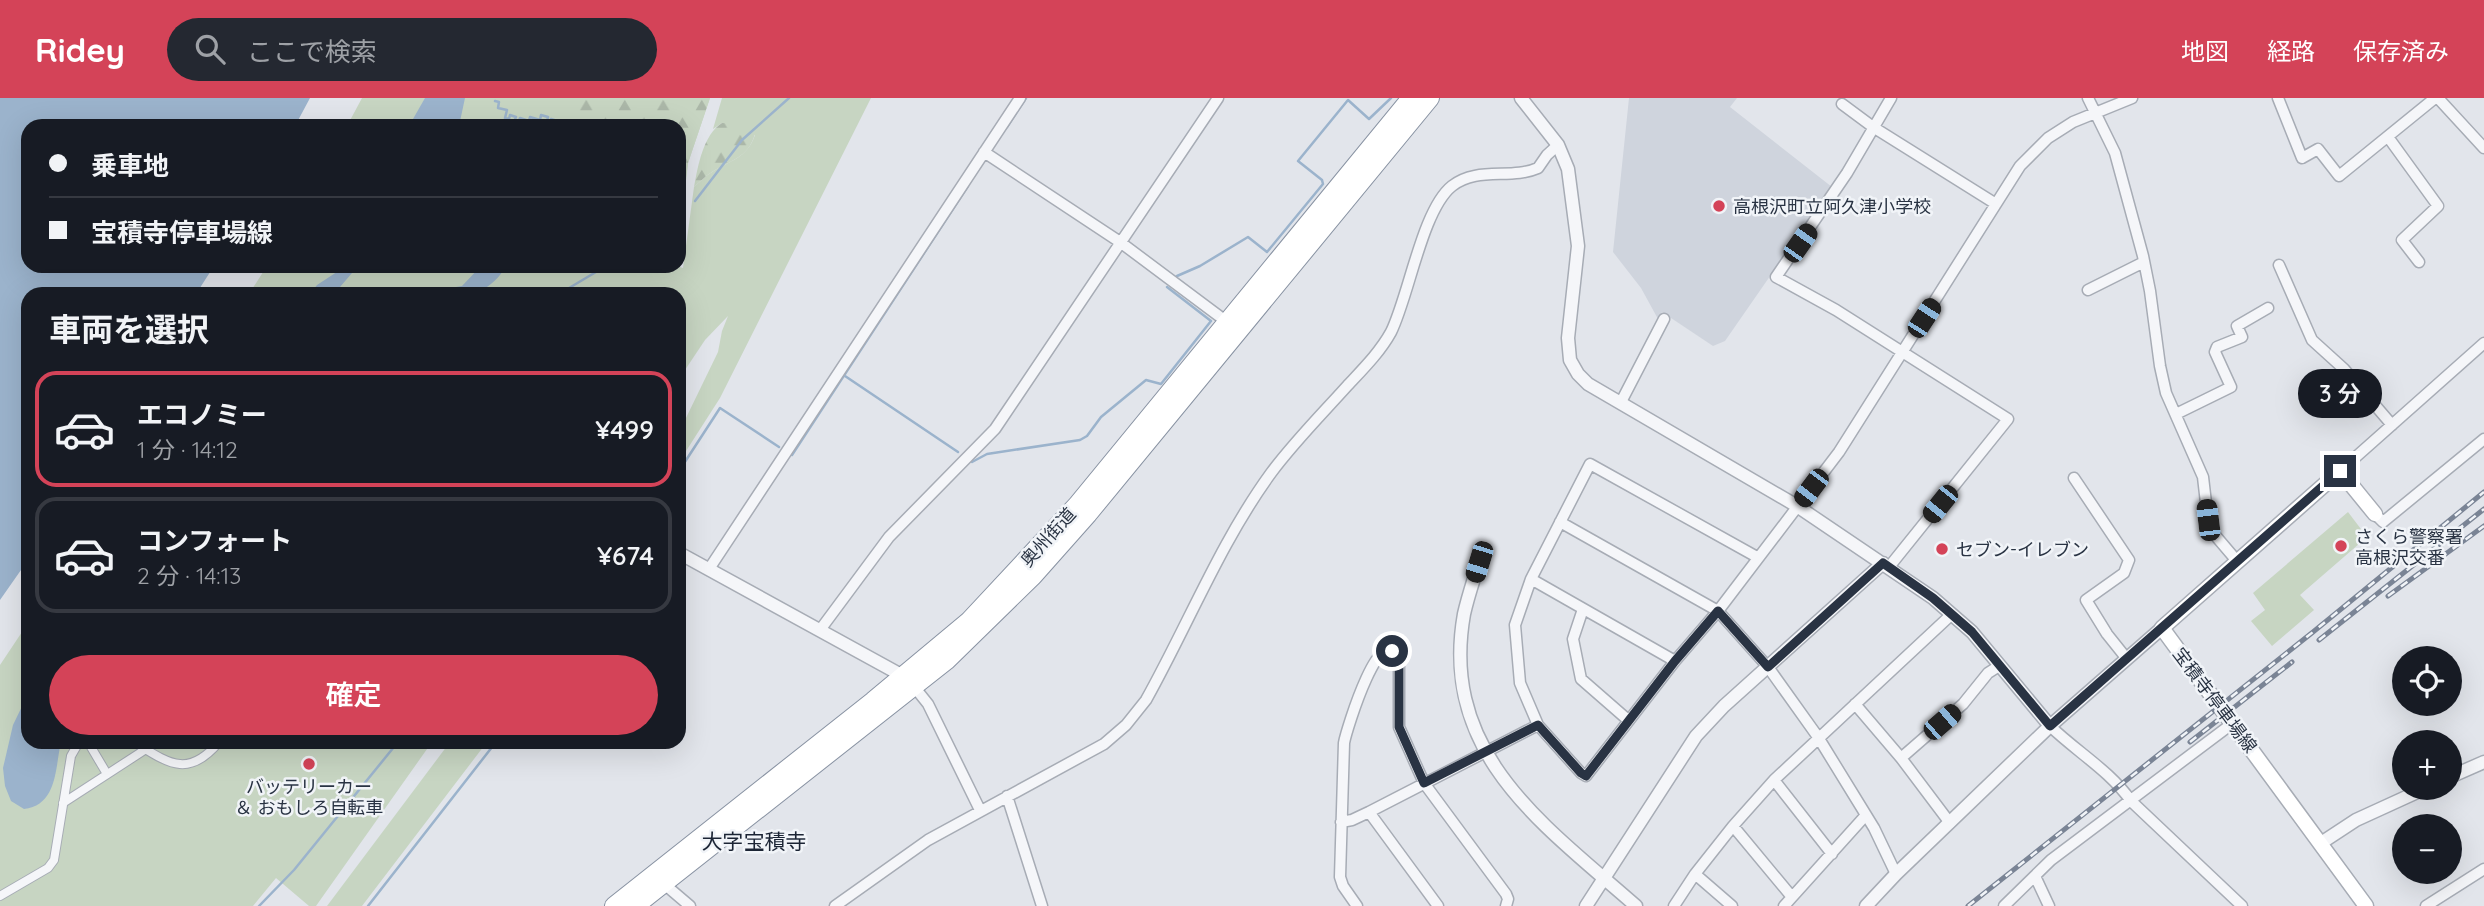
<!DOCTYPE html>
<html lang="ja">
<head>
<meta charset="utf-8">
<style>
	:root { --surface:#171b24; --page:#242831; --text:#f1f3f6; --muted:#9ea1a6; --line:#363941; --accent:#d44358 }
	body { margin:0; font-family:Quicksand,"Noto Sans JP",sans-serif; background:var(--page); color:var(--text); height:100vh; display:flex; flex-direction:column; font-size:26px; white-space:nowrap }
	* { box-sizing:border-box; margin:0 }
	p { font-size:23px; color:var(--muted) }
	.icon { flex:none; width:38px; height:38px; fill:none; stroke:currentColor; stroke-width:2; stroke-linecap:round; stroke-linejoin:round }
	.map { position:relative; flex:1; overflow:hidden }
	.drawer { position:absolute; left:21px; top:189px; width:665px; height:462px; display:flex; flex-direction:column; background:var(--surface); border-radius:21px; box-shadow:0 7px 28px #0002 }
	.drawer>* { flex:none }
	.hud { position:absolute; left:21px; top:21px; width:665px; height:154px; border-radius:21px; box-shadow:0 7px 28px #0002; display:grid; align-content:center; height:154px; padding:0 28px; background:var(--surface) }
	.buttons { position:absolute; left:2392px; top:548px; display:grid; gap:14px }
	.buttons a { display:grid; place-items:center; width:70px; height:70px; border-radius:50%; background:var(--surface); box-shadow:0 7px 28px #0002; font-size:35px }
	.end { position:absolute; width:32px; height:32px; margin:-16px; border:9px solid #293343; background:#fff; box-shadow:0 0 0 4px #fff }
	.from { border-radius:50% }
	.bubble { position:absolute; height:49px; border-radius:24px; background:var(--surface); box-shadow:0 7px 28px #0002; font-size:23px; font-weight:600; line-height:49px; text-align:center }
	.car { position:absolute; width:21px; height:42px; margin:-21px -10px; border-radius:9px; box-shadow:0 0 5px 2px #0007; background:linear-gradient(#222 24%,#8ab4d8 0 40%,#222 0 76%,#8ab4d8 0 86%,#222 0) }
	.hud b { display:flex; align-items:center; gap:24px; height:66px; font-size:26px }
	.hud b+b { border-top:2px solid var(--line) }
	.hud i { width:18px; height:18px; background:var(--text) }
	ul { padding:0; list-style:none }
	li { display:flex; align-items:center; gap:21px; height:116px; margin:0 14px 10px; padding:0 14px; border:4px solid var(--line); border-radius:21px }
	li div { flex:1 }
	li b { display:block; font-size:26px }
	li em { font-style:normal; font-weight:600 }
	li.active { border-color:var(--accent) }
	li>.icon { width:63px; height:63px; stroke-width:1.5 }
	h2 { padding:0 28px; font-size:32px; line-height:84px }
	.action { display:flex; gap:14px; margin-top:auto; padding:14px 28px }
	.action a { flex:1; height:80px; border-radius:42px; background:var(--accent); color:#fff; font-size:28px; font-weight:600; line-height:80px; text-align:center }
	header { display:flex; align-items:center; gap:42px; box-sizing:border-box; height:98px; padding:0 35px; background:var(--accent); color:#fff }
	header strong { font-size:33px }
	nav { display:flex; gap:38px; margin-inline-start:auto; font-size:24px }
	.search { width:490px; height:63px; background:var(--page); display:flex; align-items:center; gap:18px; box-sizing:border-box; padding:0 24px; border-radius:38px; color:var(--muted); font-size:26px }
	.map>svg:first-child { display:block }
	.built { fill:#cfd4dd }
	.green { fill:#c7d5c2 }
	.forest { fill:url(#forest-firs) }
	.water { fill:#9bb3cc }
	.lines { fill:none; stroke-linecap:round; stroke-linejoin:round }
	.stream { stroke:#9bb3cc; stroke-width:2.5 }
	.pedestrian-casing { stroke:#a7acb5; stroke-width:10 }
	.minor-casing { stroke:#a7acb5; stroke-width:13 }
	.tertiary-casing { stroke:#a7acb5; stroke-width:15 }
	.secondary-casing { stroke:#a7acb5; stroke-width:17 }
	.trunk-casing { stroke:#8892a2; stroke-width:20 }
	.pedestrian { stroke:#f5f6f9; stroke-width:8 }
	.minor { stroke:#f5f6f9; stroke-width:10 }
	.tertiary { stroke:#f5f6f9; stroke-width:12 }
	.secondary { stroke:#fff; stroke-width:14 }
	.trunk { stroke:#fff; stroke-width:18 }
	.rail-casing { stroke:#7a8495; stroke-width:5 }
	.rail { stroke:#f1f4f8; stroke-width:2.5; stroke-dasharray:8; stroke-linecap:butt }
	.route { stroke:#293343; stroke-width:9 }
	.poi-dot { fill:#d44358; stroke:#f1f4f8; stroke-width:2.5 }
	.labels { text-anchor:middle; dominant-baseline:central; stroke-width:5; stroke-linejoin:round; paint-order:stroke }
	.poi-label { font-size:18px; fill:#293343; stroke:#f1f4f8; text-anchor:start }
	.street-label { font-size:18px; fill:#293343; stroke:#f1f4f8 }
	.quarter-label { font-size:21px; fill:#1b2434; stroke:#f1f4f8 }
</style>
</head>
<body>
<header>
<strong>Ridey</strong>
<div class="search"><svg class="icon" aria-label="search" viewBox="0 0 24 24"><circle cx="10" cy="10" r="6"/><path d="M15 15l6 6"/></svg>ここで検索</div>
<nav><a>地図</a><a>経路</a><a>保存済み</a></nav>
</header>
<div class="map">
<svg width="2484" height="808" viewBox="0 0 2484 808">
	<defs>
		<pattern id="forest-firs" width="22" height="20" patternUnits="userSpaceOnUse" patternTransform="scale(1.75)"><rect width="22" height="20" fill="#c7d5c2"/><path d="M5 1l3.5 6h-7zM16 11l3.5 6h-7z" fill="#abb7a8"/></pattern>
	</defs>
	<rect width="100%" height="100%" fill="#e2e5eb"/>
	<path class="built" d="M1629,0H1737L1730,9L1832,89L1725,243L1713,248L1662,214L1658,221L1641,190L1613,154Z"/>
	<path class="green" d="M362,0H710L688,65L679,144V28H347Z
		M722,0H871L720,300L679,364V340L685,322L718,254L722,233L728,218L705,242L679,281V196H249L267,168H677L683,170L694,89C700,84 705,78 712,74C731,62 747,60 755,37L722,25L713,31Z
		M2348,414L2367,439L2300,497L2314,512L2272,548L2251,523L2265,512L2253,495Z
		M28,525V644H432L316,808H309L276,780L253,808H0V567Z
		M450,644H487L362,808H327Z"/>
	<path class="forest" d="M580,0H710L688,65L682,108L679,110V28H572Z
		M722,25L742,26L755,36C748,60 731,62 712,74C705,78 700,84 694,89C698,68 703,37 722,25Z
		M552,168H598L566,187Z"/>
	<path class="water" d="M0,0H310L295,28H28V168H214L196,196H28V462L0,502Z
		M425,0H465L459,28H409Z
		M346,168H358L334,196H310L317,187Z
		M481,168H506C484,206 452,196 414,196L462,188Z
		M28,596V644H61C55,669 58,707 24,711L11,703L5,688L3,670L13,627Z"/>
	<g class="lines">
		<path class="stream" d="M495,3L499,4L498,10L507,12L505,20L509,21L510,17L516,19L513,26L517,27L520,20L526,22L525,25L528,26L530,19L540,22L541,17L548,19L547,23L551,24V21L570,27
			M1007,29L1026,0
			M695,103L742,42L789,0
			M679,116V115
			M1177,178L1200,168L1248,139L1267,154L1323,86L1322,82L1298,63L1348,2L1369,21L1391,0
			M559,196L606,168
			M845,278L958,354
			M792,357L968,88
			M972,364L987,356L1080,342L1087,338L1101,319L1146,282L1161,286L1211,223L1167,189
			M679,373L720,310L779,349
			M259,808L294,772L398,644
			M368,808L496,644"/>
		<g class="pedestrian-casing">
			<path id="pedestrian" d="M88,644L107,676
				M134,644C168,665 188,681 219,644
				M63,705L146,651
				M0,798L48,770L54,762L71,658L79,644"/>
		</g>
		<g class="minor-casing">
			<path id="minor" d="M2088,0L2115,55L2143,158L2150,193L2160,268L2166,295L2203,379L2208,422L2214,436L2237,463
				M2278,0L2302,60L2318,51L2339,78L2435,0
				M2438,0L2484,50
				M1842,6L1873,29L1996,106
				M2388,39L2438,108L2402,142L2419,164
				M984,54L1120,144L1227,224
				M2279,167L2312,242L2344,271L2392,327
				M2088,192L2144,164
				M1621,304L1664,221
				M2176,316L2231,289L2215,254L2217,249L2242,239L2237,228L2268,210
				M2340,373L2484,245
				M2074,380L2129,462L2124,475L2086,502L2107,536L2127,561
				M2375,416L2383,424L2484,341
				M1560,424L1718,513L1768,569L1818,639L1874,730L1896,776
				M1757,459L1590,366L1531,481L1515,527L1520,585L1538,627L1581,675L1586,678L1675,563L1718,513L1839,354L2020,68L2048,40L2073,24L2132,0
				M1889,469L2008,321L1836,212L1776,179L1847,75L1891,0
				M709,471L1020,0
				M1531,481L1675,563
				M1583,511L1573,541L1581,581L1628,622
				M820,532L889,439L995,331L1218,0
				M912,586L928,606L980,712
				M1855,606L1901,660L1963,606L1988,575L1999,568
				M2050,628C2077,654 2110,673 2131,703L2242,808
				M1901,660L1950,725
				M1774,682L1832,756
				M1007,698L1042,808
				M1369,714L1438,808
				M1341,724L1352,722L1369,714L1538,627
				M1733,728L1792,799
				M2035,778L2049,808
				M663,785L690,808
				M835,808L928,742L1104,646L1126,627L1146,602C1188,527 1220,445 1271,375C1294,344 1322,316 1348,287C1363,271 1380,254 1391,234C1409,198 1422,112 1452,88C1477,68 1511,82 1538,70L1547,57L1558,47
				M1357,808L1343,788L1340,779L1344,645C1346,633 1383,512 1399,565V629L1424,685L1506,796L1508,801L1506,808
				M1674,808L1695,776
				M1732,808L1695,776L1733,728L1774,682L1952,516
				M1784,808L1866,717
				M2004,808L2051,762L2233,625
				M2426,808L2484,771"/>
		</g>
		<g class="tertiary-casing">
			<path id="tertiary" d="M1521,0L1558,47L1568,71L1578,148L1568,240L1570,262L1578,276L1588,286L1797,408L1933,500L1972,534L2050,628
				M679,455L903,578
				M1479,464C1474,481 1468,498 1464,516C1439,656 1544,727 1636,808
				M2450,679L2484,664
				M2321,745L2356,722L2426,690
				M1586,808L1696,638L1724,608L1883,465
				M1866,808L1896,776L2050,628L2162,530"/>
		</g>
		<g class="secondary-casing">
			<path id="secondary" d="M2366,808L2162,530L2340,373L2375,416"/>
		</g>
		<g class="trunk-casing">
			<path id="trunk" d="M614,808L873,603L969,523L1077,407L1411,0
				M635,808L946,563L1033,478L1088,416L1430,0"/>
		</g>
		<use href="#pedestrian" class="pedestrian"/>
		<use href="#minor" class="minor"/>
		<use href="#tertiary" class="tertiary"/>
		<use href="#secondary" class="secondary"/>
		<use href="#trunk" class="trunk"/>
		<g class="rail-casing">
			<path id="rail" d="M2388,498L2484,428
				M2319,542L2484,411
				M2190,644L2292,564
				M1968,808L2313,534L2484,394"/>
		</g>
		<use href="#rail" class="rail"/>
	</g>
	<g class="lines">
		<path class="route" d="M1392,553L1396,557L1399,565V629L1424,685L1538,627L1581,675L1586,678L1675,563L1718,513L1768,569L1883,465L1933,500L1972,534L2050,628L2340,373"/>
	</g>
	<g class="poi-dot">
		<circle cx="1719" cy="108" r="7"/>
		<circle cx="2341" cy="448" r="7"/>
		<circle cx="1942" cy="451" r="7"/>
		<circle cx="309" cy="666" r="7"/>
	</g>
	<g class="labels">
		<g class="poi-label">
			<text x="1733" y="108">高根沢町立阿久津小学校</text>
			<text x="2355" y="438">さくら警察署<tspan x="2355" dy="21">高根沢交番</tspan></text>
			<text x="1956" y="451">セブン-イレブン</text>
			<text x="309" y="688" text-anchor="middle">バッテリーカー<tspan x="309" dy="21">＆ おもしろ自転車</tspan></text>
		</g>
		<g class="street-label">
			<text transform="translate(1048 439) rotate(-48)">奥州街道</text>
			<text transform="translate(2215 602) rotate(53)">宝積寺停車場線</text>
		</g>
		<g class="quarter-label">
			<text x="754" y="743">大字宝積寺</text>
		</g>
	</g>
</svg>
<div class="buttons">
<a><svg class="icon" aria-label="locate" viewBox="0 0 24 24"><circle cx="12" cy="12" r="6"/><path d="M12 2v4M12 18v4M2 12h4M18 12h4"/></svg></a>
<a>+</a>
<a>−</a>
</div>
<i class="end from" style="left:1392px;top:553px"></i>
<i class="end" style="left:2340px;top:373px"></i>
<div class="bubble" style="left:2298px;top:271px;width:84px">3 分</div>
<i class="car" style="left:1800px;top:145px;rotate:35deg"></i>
<i class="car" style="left:1924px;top:220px;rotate:33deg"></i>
<i class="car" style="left:1811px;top:390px;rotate:217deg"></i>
<i class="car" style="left:1940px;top:406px;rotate:219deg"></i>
<i class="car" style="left:2208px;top:422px;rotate:353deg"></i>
<i class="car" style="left:1479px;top:464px;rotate:197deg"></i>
<i class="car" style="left:1942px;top:624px;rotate:49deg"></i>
<div class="hud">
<b><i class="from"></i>乗車地</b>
<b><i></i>宝積寺停車場線</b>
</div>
<section class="drawer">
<h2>車両を選択</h2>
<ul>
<li class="active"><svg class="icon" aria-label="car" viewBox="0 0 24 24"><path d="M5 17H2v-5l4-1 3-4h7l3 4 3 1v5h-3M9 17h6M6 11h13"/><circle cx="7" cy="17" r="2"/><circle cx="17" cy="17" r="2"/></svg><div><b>エコノミー</b><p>1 分 · 14:12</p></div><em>¥499</em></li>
<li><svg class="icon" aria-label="car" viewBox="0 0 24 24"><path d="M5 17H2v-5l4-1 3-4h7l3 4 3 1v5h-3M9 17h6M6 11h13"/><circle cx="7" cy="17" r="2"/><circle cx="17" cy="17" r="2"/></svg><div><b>コンフォート</b><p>2 分 · 14:13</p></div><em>¥674</em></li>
</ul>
<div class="action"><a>確定</a></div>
</section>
</div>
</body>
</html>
